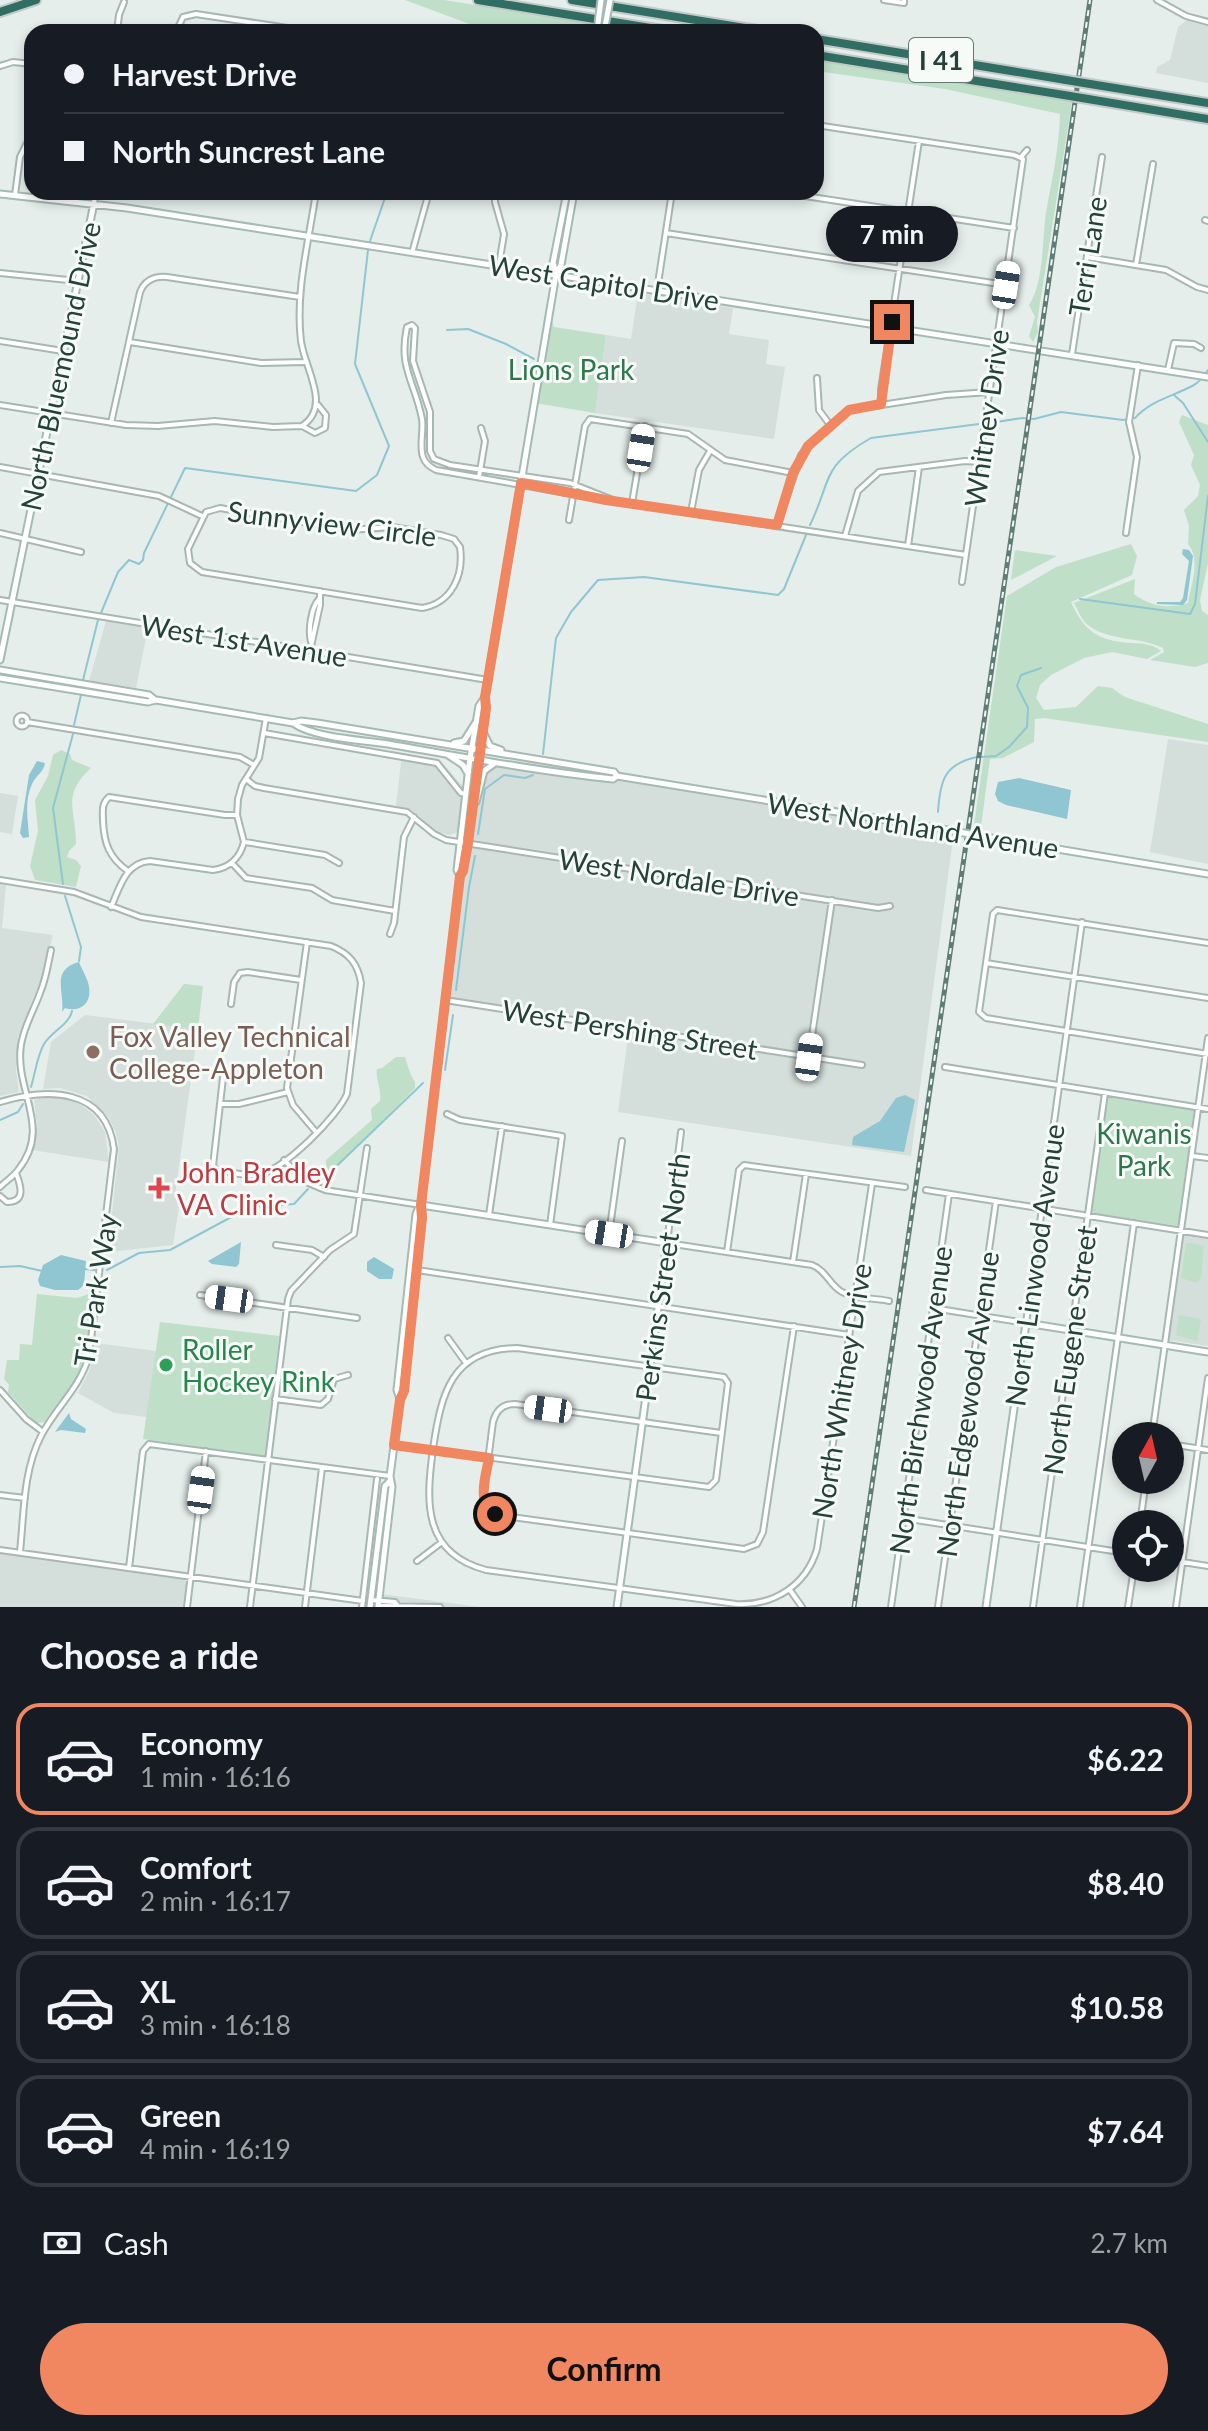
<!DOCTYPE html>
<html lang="en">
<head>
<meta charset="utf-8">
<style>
	:root { --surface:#171b24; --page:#20242c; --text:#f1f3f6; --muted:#9ea1a6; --line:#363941; --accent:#f18761 }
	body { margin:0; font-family:Lato,sans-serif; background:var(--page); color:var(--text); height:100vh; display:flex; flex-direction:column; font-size:30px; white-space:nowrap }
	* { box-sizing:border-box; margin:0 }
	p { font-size:26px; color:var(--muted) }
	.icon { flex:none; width:44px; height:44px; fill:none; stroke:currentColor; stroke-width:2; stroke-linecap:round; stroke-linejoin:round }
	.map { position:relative; height:1607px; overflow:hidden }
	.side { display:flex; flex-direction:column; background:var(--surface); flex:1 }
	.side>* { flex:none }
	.banner { position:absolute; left:24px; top:24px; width:800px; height:176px; border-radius:24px; box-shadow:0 4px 12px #0003; display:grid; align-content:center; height:176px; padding:0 40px; background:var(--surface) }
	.needle { width:52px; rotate:8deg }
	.buttons { position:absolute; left:1112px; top:1422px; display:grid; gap:16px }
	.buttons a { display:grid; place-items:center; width:72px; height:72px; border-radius:50%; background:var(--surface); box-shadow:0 4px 12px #0003; font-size:40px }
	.end { position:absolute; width:36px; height:36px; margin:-18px; border:10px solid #f18761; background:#111; box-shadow:0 0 0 4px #111 }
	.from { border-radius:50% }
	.bubble { position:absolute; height:56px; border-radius:28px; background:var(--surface); box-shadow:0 4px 12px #0003; font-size:26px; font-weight:700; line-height:56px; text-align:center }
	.car { position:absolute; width:24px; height:48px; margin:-24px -12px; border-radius:10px; box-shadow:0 0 6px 2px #0007; background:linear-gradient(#fff 24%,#345 0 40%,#fff 0 76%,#345 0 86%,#fff 0) }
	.banner b { display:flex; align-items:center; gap:28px; height:76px; font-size:30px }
	.banner b+b { border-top:2px solid var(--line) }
	.banner i { width:20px; height:20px; background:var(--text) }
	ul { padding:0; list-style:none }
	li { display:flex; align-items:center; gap:24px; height:112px; margin:0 16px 12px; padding:0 24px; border:4px solid var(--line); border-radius:24px }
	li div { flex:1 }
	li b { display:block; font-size:30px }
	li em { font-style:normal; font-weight:700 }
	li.current { border-color:var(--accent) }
	li>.icon { width:72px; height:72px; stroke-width:1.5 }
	h2 { padding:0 40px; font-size:36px; line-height:96px }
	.pay { display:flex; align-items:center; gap:20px; height:88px; padding:0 40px; font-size:30px }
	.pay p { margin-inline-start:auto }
	.action { display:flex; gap:16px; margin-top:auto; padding:16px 40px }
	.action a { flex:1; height:92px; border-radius:48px; background:var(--accent); color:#111; font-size:32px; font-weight:700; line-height:92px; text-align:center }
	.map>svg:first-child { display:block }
	.built { fill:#d4deda }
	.green { fill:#bfdfc8 }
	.water { fill:#8fc6d2 }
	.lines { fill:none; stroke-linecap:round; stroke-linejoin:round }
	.stream { stroke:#8fc6d2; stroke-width:2 }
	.street-casing { stroke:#a7b7b2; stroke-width:8 }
	.secondary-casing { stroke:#a4bab3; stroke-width:9 }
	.highway-casing { stroke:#c2cac8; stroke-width:12 }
	.street { stroke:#fff; stroke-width:4 }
	.secondary { stroke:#fff; stroke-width:5 }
	.highway { stroke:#306d62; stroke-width:8 }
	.rail-casing { stroke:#5f7c75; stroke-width:5 }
	.rail { stroke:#f6fbf8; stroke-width:2; stroke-dasharray:6; stroke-linecap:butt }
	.secondary-bridge-casing { stroke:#a4bab3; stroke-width:9; stroke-linecap:butt }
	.highway-bridge-casing { stroke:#c2cac8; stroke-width:12; stroke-linecap:butt }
	.secondary-bridge { stroke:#fff; stroke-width:5 }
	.highway-bridge { stroke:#306d62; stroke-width:8 }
	.route { stroke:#f18761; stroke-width:10 }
	.education-dot { fill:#8d6e63; stroke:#f6fbf8; stroke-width:3 }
	.health-dot { fill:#e0444e; stroke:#f6fbf8; stroke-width:3 }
	.leisure-dot { fill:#2e9e5b; stroke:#f6fbf8; stroke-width:3 }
	.labels { text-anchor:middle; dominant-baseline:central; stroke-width:6; stroke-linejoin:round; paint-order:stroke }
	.shield { fill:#f6fbf8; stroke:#637973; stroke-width:2 }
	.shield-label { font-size:26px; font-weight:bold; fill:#24413a }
	.street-label { font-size:28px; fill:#24413a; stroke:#f6fbf8 }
	.park-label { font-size:28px; fill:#2e774c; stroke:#f6fbf8 }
	.education-label { font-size:28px; fill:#785e54; stroke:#f6fbf8; text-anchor:start }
	.health-label { font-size:28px; fill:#be3a42; stroke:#f6fbf8; text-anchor:start }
	.leisure-label { font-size:28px; fill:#27864d; stroke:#f6fbf8; text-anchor:start }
</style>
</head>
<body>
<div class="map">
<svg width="1208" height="1607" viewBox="0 0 1208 1607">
	<rect width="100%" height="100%" fill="#e5eeeb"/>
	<path class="built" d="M1188,19L1208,24V83L1156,73L1157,67L1170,60L1178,27Z
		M638,293L733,308L729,334L769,340L766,364L785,367L774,439L595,413L606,335L631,339Z
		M106,621L148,628L136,688L89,681Z
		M1168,739L1208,745V864L1150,852Z
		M402,754L439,759L465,789L460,826L456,833L449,835L437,832L410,810L396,806Z
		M534,759L614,772L617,776L954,831L911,1156L618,1112L629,1029L445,1000L460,876L463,871L472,805L484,771L496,763Z
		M0,793L18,796L12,834L0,832Z
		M0,884L6,885L2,928L53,935L41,980L18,1037L16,1070L19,1092L0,1096Z
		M85,1015L198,1029L175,1195L180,1201L173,1245L108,1252L119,1147L116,1133L109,1118L87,1096L60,1088L43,1089L51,1042Z
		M58,1096L80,1104L94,1115L105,1132L109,1162L32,1150L37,1125L34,1100L42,1097Z
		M1183,1235L1208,1239V1346L1168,1340Z
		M96,1343L156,1351L147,1417L114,1413L78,1393L90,1369Z
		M0,1553L184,1579L188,1584L185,1607H0Z
		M381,1594L480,1607H380Z"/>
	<path class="green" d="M405,0H444L594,24L592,32H491Z
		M816,60L1072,102L1037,322L1038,332L1033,342L1029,336L1035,317L1029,305C1044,283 1042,240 1046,213C1052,178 1059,151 1060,114L945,89L816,71Z
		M550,316L554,327L606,335L595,413L535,403Z
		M1182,415L1208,425V563L1200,600L1202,611L1208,615V663L1195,667L1150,660L1164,652L1163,648C1139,636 1110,642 1088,625C1082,621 1078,610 1074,603L1135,579L1134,594C1152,607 1167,609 1188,603C1191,585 1201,559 1188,544L1189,526L1184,510L1198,496L1200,485L1191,465L1194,455L1179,422Z
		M1131,544L1137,556L1132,575L1071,602C1084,631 1098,641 1131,643C1144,644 1151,643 1161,651L1147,659L1112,652L1084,658L1051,675L1040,685L1036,698L1044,710L1076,707L1098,686L1112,688L1125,697L1208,724V742L1044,718L1035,719L1034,742L1003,758L990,759L981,826L974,825L1007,596L1056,567Z
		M1015,550L1057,556L1011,580Z
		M61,750L70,754L72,760L91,768C61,796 76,809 76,844L69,851L67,857L76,860L81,866L76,887L35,880L30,866L38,831L35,800L48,776L53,755Z
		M184,984L203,986L198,1029L153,1024Z
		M396,1057H405C408,1066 410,1075 415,1082V1088L348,1156L317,1183L316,1180L326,1171V1160L372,1120L371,1109L380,1101C382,1089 375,1079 377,1069L382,1068Z
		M1107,1097L1194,1110L1178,1226L1091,1213Z
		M1190,1243L1204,1246L1201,1277L1197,1283L1181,1278L1186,1244Z
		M94,1292C91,1325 91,1364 70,1392C62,1402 53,1411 45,1422L36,1423L8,1392L9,1385L4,1379L7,1360H19L20,1344L32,1345L37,1294L77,1298Z
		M1179,1315L1201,1319L1197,1341L1176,1335Z
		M160,1322L279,1336L266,1455L263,1456L143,1439Z"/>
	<path class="water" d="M1183,549L1189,550L1193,556L1187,600L1183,605L1157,604V602H1180L1183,598L1189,561L1182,554Z
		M37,761L45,763C44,772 36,775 32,784C24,802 28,819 29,837L23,838L20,833L29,775Z
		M1019,778L1071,790L1067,819L1006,805L998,801L995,794L998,782Z
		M79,962C82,970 88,979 89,987C92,1003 80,1013 65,1008L62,1012C65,992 50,970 79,962Z
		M905,1095L915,1100L904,1152L852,1145L853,1137L880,1121L896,1098Z
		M241,1242L239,1264L236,1267L212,1264L208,1261Z
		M61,1255L86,1261L84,1285L78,1290H55L40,1286L38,1280L43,1265Z
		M374,1257L394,1269L392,1279H379L367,1271V1262Z
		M69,1413L71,1419L86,1429L85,1433L61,1430L55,1432Z"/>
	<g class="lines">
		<path class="stream" d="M629,32L630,31
			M370,241L387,192
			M447,330L468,329L506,344L534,359
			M1174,395L1183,403L1208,442
			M990,423L1022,418L1034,419L1061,412L1123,420L1135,418C1151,400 1174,396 1194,385C1201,381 1204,375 1208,370
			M810,525C832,480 820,467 871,438L979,424
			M1080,599L1190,614L1195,604L1208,496
			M101,613L118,572L129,560L139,564L143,560L144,553L185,468L356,491L377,475L389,446L355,364L368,250
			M83,680L98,620
			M74,725L81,695
			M543,754L556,638L571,612L598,580L644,577L778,595L784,589L806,535
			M981,757L996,756L1009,747L1027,727L1028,708L1017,686L1021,675L1041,668
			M938,812C940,781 944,764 977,757
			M478,834L485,789L504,775L525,778L533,775
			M63,884L53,808L73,734
			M65,896L81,947L79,961
			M456,990L469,887L475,856
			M445,1070L453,1015
			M31,1087C35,1074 37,1056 44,1044C52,1031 69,1025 72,1011
			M0,1120L18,1112L23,1104
			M319,1183L423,1083
			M0,1267L20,1266L42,1271
			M84,1269L95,1270
			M107,1270L139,1253L170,1250L250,1207L294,1204L308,1189"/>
		<g class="street-casing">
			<path id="street" d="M884,0L904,3V0
				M1157,0L1186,16L1208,22
				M117,32L119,15L124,2
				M176,32L183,17L196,14L314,32
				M0,66L13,62L32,64
				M816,125L1014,155L1023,159L962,582
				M1021,157L1027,150
				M495,192V202L504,234L499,265
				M779,192L1014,228
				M15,195L20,157L32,133
				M94,203L96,192
				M1205,220L1208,221
				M666,233L1006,285
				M412,253L429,192
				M1087,257L1166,270L1197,287L1208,290
				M1136,265L1153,164
				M0,273L78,281
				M657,290L672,192
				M0,341L63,351
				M130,342L261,363L305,362
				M1072,354L1102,157
				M1168,370L1174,343L1194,344L1201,348
				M817,378L819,410L830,425
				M881,404V389L919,141
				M0,405L126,425L158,426L215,421L273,427L302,426
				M111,423L140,292C145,280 155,276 167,277L300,297
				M302,426C332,406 305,370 301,341C295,291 309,241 316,192
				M302,426L315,433L325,428L326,415L318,405
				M0,467L159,496L202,516
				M479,477L485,441L481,428
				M613,500L570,483L450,465L434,459L430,451V412L413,361L415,328L412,325L407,327C398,368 415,382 422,419C424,431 419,445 423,457C425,463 430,467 436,470L606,500L966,555
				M632,503L645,426
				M220,508L350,530L392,527L441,535L454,539L460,547C464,575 452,603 422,608L202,572L190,563L188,549L206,512Z
				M691,512L699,470L710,451
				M569,520L585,426L590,419L688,434L725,460L793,473
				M777,525L801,455L814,440L849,410L946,395L990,392
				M0,533L81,552
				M1126,533L1137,457L1129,422L1138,365
				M845,536L858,491L879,472L965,461L979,462
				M908,546L919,467
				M0,600L488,680
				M311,642C308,630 311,608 319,599
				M310,651L320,605V591
				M16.5 721a5.5 5.5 0 1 1 11 0a5.5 5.5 0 1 1-11 0Z
				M27,722L240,757L254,765
				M264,733L437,763L461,793L466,794
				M246,779L255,786L264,788L407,812L434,834L446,840L878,908L890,906
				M245,842L325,855L339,863
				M232,863L246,878L312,888L332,900L395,911
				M128,871C109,858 104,843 103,821C103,811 101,804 109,797L225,815H237
				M0,880L74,892L141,917L331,946C349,953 358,964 361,983L347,1094C337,1117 285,1169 260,1174C246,1177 230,1172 216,1170L213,1166L224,1069
				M111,907C120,887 125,863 150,861L213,870C229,868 240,858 244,842L237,815L238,799L242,785L259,758L266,718
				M390,934L394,923L404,837L414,817
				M307,942L287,1088L293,1105L316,1132
				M1208,943L997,910L993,914L979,1012L986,1018L1208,1054
				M986,963L1208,998
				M445,1000L862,1065
				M231,1004L234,982L240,973L248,972L301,980
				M809,1056L832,900
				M945,1067L1208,1109
				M0,1102C47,1088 106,1087 114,1149L89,1356C80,1388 56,1407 41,1436C23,1471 24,1514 20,1552
				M220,1104H239L288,1092
				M447,1114L460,1120L562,1136L550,1225
				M681,1132L667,1243L812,1265C827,1271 829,1285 842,1292C855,1299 874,1298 889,1301
				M1192,1156L1208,1158
				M284,1160L306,1182L325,1190L421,1205
				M0,1187C6,1181 13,1177 18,1170C53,1127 14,1091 21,1045C24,1026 34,1010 40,993C46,979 48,965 51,950
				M926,1190L1208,1235
				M0,1196L7,1202C26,1202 21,1186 16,1173
				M489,1215L502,1126
				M609,1234L622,1141
				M276,1245L312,1250L324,1257
				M727,1252L739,1170L744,1165L905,1187
				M793,1262L806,1174
				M417,1270L849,1335
				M200,1295L357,1318
				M933,1308L1026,1323L1082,922
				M448,1338L466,1363
				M0,1390L26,1419L43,1432
				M275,1399L321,1405L328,1399L334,1379L348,1375
				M721,1433L515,1404C503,1404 496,1410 493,1422L484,1492C484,1507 490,1514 505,1516L744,1549L757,1544L763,1532L794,1326
				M1152,1436L1208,1038
				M1170,1444L1208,1450
				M395,1445L433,1450L709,1487L716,1480L728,1383L724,1377L517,1348C451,1349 441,1394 433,1449C426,1501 422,1553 486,1570L736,1604C773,1606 806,1586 817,1549L872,1184
				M0,1495L25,1498
				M903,1518L1126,1553
				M1140,1524L1146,1480
				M0,1550L363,1601
				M1170,1560L1208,1566
				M417,1561L442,1542
				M129,1568L143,1451L149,1444L390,1476
				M790,1590L802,1607
				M371,1600L395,1602L397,1605
				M379,1606L440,1607
				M187,1607L206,1451
				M250,1607L288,1299L291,1291L330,1250L354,1234L367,1148
				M305,1607L322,1468
				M362,1607L377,1479
				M891,1607L949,1194
				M938,1607L996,1201
				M1033,1607L1105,1093
				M1080,1607L1134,1223
				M1128,1607L1134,1568
				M1176,1607L1208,1378"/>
		</g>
		<g class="secondary-casing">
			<path id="secondary" d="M0,194L127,208L1208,377
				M556,273L553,263L567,192
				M0,660L94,203
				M0,670L149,695L155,700
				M0,678L148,702L156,700L293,723L301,721L317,723L614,772L617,776L954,831
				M293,723C314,738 362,740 388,744C463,757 537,771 613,779L617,776
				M484,734L490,746L501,750
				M454,743L464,741L476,722
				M448,755L463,765L467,772
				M473,804L476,802L484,771L495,763
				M979,836L1208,874
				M460,876L463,871L468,843L486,708L485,697L556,274L561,265L574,192
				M421,1205L667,1243L617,1607
				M400,1399L397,1390L416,1214L419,1207
				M370,1607L385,1486L390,1481
				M378,1607L392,1487L390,1476L400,1400L404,1391L422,1215L421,1205L460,876L457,870L470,758L479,706L485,697
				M986,1607L1026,1323L1208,1352"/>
		</g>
		<g class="highway-casing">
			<path id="highway" d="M478,0L675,32
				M572,0L770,32
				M0,12L36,0
				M816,39L1066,80
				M816,55L1064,95
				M1090,84L1208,103
				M1088,99L1208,119"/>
		</g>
		<use href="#street" class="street"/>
		<use href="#secondary" class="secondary"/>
		<use href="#highway" class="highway"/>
		<g class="rail-casing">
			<path id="rail" d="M854,1607L1090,0"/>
		</g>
		<use href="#rail" class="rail"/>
		<g class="secondary-bridge-casing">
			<path id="secondary-bridge" d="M597,31L601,0
				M604,32L610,0
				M954,831L979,836"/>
		</g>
		<g class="highway-bridge-casing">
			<path id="highway-bridge" d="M1066,80L1090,84
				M1064,95L1088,99"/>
		</g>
		<use href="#secondary-bridge" class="secondary-bridge"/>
		<use href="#highway-bridge" class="highway-bridge"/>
	</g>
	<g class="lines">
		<path class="route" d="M495,1514C476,1502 486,1476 489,1458L394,1445L400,1400L404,1391L422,1218L421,1205L460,876L463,871L468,843L486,708L485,697L521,483L606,500L777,525L793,473L808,446L849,410L881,404L892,322"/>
	</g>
	<circle class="education-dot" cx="93" cy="1052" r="8"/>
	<path class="health-dot" d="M155 1176h8v8h8v8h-8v8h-8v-8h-8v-8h8z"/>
	<circle class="leisure-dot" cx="166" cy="1365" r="8"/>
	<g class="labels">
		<rect class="shield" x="909" y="38" width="64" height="44" rx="6"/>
		<g class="shield-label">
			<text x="941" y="60">I 41</text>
		</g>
		<g class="street-label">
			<text transform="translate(1087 256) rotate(-81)">Terri Lane</text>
			<text transform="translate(604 282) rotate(9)">West Capitol Drive</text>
			<text transform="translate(60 366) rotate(-78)">North Bluemound Drive</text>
			<text transform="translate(986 418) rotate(-82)">Whitney Drive</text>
			<text transform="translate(332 523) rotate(7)">Sunnyview Circle</text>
			<text transform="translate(244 640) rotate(9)">West 1st Avenue</text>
			<text transform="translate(913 825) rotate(9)">West Northland Avenue</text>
			<text transform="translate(679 877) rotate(9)">West Nordale Drive</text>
			<text transform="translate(630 1029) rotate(9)">West Pershing Street</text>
			<text transform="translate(1034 1265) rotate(-82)">North Linwood Avenue</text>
			<text transform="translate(662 1277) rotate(-82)">Perkins Street North</text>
			<text transform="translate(95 1290) rotate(-81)">Tri Park Way</text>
			<text transform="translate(1069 1350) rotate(-82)">North Eugene Street</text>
			<text transform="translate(841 1391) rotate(-81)">North Whitney Drive</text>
			<text transform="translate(920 1400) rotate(-82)">North Birchwood Avenue</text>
			<text transform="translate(967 1404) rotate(-82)">North Edgewood Avenue</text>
		</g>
		<g class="park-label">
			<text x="571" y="369">Lions Park</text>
			<text x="1144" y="1133">Kiwanis<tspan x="1144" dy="32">Park</tspan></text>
		</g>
		<g class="education-label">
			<text x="109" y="1036">Fox Valley Technical<tspan x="109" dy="32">College-Appleton</tspan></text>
		</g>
		<g class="health-label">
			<text x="177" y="1172">John Bradley<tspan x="177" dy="32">VA Clinic</tspan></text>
		</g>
		<g class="leisure-label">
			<text x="182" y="1349">Roller<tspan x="182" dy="32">Hockey Rink</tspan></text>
		</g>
	</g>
</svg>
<div class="buttons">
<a><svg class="needle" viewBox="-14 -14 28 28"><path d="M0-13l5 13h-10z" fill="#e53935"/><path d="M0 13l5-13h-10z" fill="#9ea1a6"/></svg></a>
<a><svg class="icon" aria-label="locate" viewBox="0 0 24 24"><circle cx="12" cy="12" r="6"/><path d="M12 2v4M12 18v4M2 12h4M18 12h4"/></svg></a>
</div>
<i class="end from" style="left:495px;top:1514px"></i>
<i class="end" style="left:892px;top:322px"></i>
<div class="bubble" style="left:826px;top:206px;width:132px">7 min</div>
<i class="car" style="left:1006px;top:285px;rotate:9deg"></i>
<i class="car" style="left:641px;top:448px;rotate:9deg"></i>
<i class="car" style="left:809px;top:1057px;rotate:8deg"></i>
<i class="car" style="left:609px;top:1234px;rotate:279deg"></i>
<i class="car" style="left:229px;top:1299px;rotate:278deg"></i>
<i class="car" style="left:548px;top:1409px;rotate:278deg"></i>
<i class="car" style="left:201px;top:1490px;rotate:8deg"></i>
<div class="banner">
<b><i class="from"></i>Harvest Drive</b>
<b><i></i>North Suncrest Lane</b>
</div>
</div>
<section class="side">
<h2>Choose a ride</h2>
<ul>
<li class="current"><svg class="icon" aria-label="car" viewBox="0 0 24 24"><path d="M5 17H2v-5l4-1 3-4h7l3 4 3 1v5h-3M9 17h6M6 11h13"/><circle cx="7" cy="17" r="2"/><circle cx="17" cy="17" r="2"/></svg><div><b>Economy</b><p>1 min · 16:16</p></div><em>$6.22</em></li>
<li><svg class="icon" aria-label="car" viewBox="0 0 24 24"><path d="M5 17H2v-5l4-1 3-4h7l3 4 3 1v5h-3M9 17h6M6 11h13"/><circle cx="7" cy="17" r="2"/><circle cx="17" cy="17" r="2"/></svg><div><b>Comfort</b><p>2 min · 16:17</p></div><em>$8.40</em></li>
<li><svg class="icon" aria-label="car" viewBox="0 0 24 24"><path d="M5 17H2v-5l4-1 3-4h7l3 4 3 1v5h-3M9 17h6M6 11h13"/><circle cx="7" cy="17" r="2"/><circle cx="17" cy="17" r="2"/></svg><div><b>XL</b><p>3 min · 16:18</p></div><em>$10.58</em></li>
<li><svg class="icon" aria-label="car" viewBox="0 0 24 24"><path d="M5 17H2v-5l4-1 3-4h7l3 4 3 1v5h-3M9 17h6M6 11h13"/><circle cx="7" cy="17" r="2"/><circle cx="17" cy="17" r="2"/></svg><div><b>Green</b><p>4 min · 16:19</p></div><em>$7.64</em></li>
</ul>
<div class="pay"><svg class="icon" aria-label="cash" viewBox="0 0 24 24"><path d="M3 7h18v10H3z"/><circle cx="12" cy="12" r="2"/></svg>Cash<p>2.7 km</p></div>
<div class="action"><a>Confirm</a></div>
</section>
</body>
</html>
